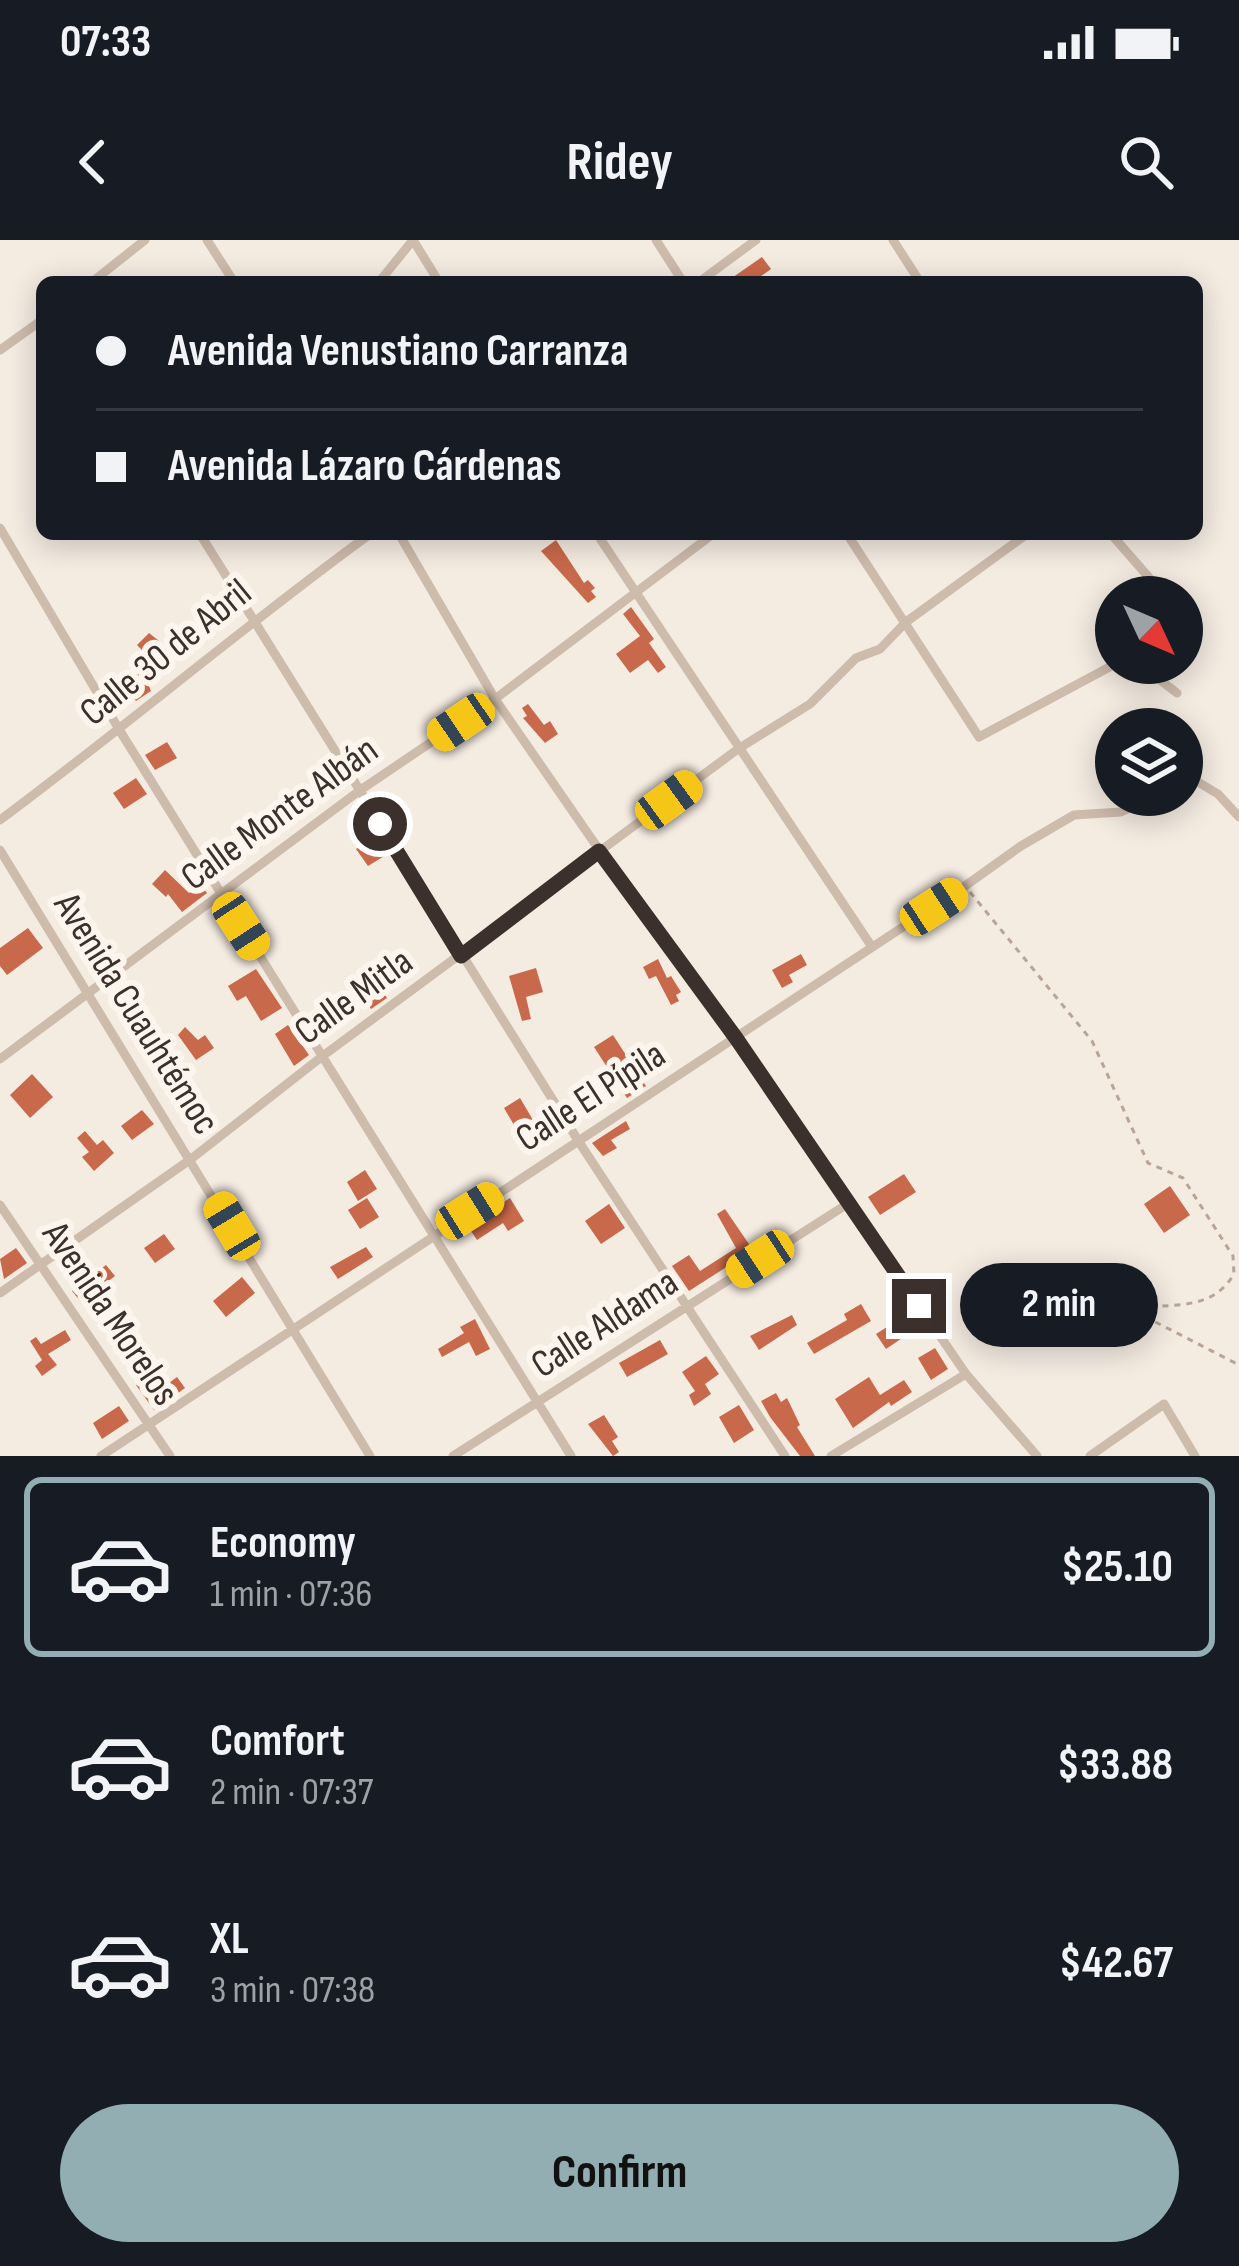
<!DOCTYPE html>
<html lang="en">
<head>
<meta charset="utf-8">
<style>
	:root { --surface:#171b24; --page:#242831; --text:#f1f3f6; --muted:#9ea1a6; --line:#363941; --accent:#92aeb2 }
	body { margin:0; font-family:"Sofia Sans Condensed",sans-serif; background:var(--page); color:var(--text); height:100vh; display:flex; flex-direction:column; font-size:45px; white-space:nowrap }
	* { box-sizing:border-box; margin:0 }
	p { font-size:39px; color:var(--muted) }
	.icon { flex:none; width:66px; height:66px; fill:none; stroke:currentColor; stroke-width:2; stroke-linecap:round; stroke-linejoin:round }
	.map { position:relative; height:1216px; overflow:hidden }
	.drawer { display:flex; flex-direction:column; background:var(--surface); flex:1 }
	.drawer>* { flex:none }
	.hud { position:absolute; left:36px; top:36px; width:1167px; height:264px; border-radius:18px; box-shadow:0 6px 30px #0003; display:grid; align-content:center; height:264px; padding:0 60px; background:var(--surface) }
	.needle { width:78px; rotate:134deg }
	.tools { position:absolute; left:1095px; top:336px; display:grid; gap:24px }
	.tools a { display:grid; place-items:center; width:108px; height:108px; border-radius:50%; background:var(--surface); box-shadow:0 6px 30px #0003; font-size:60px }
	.end { position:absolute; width:54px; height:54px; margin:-27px; border:15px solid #3b302b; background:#fff; box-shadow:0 0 0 6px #fff }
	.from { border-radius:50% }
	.bubble { position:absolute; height:84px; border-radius:42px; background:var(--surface); box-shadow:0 6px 30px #0003; font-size:39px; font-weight:700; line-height:84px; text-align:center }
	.car { position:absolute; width:36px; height:72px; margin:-36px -18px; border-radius:15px; box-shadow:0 0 9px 3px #0007; background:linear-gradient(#f5c518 24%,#345 0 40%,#f5c518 0 76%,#345 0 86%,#f5c518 0) }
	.hud b { display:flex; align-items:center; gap:42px; height:114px; font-size:45px }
	.hud b+b { border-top:3px solid var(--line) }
	.hud i { width:30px; height:30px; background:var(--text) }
	ul { padding:21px 0 0; list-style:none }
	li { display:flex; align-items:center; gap:36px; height:180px; margin:0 24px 18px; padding:0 36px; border:6px solid transparent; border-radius:18px }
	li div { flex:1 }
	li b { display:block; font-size:45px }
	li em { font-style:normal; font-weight:700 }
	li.on { border-color:var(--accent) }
	li>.icon { width:108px; height:108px; stroke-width:1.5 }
	.primary-button { display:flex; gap:24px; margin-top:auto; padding:24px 60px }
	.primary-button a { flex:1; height:138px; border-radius:72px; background:var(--accent); color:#111; font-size:48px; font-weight:700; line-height:138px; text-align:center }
	.status { display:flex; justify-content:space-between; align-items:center; height:84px; padding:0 60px; background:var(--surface); direction:ltr }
	.status svg { height:33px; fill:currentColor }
	header { display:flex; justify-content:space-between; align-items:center; height:156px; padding:0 60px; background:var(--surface); font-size:54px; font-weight:700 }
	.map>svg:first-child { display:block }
	.building { fill:#c8694b }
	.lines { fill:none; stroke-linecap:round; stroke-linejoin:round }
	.path { stroke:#b9a596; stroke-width:3; stroke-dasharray:6 6; stroke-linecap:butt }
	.street { stroke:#cdbbac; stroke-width:9 }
	.route { stroke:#3b302b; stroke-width:15 }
	.labels { text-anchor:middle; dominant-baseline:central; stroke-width:12; stroke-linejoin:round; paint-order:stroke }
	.street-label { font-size:39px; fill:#3b302b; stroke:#fbf5ee }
</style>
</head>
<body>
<div class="status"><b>07:33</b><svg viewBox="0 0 49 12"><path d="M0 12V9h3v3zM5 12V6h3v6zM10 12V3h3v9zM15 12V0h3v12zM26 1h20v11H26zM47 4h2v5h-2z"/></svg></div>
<header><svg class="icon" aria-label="back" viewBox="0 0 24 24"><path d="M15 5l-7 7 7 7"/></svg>Ridey<svg class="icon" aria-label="search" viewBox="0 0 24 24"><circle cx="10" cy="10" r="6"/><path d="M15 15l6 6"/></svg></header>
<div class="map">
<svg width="1239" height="1216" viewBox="0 0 1239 1216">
	<rect width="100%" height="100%" fill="#f4ebe1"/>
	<path class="building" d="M762,17L771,29L753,42H726Z
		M556,300L584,343L588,340L595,348L591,351L596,357L588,363L541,311Z
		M631,367L654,399L649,403L666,427L658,433L648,420L630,433L616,414L640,396L623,374Z
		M149,393L168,408L149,426L139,416L144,412L137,405Z
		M143,431L151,451L136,461L123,444Z
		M528,464L544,485L550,481L558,494L545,503L523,478L527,476L522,468Z
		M167,502L177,518L155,530L145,515Z
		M136,538L147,554L124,569L113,553Z
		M374,597L386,615L368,626L356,609Z
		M165,630L189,653L201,645L207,653L182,672L168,654L166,657L152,644Z
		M28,688L43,708L7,735L0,726V708Z
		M801,714L807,725L789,735L793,742L782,748L772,730Z
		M658,719L667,738L671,736L681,752L676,755L679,761L671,765L656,736L649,739L643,727Z
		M536,728L543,752L526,757L531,779L522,781L509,736Z
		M256,729L282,768L261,781L246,756L237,761L228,746Z
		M372,736L387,758L371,769L356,747Z
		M288,785L309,815L294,826L275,794Z
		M185,787L198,800L205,795L214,808L196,820L178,795Z
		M613,795L646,846L627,858L594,807Z
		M32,834L53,857L30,878L10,855Z
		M520,858L533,880L517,890L504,868Z
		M142,870L154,884L132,900L121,886Z
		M626,881L630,889L611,900L617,908L603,916L592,903Z
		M85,891L97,905L103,900L114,913L94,931L82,917L89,912L77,898Z
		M365,930L377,949L358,961L347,942Z
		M904,934L916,952L880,975L868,957Z
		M1170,946L1190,975L1164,993L1144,964Z
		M367,958L379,977L360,989L348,970Z
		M510,958L524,981L508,991L503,983L477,1000L467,985Z
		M609,964L625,988L601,1004L585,981Z
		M725,969L753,1010L689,1051L672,1026L689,1015L700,1031L736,1008L717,974Z
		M164,994L175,1009L155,1023L144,1008Z
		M366,1007L373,1017L338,1039L330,1027Z
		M16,1008L27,1023L4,1039L0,1019Z
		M106,1025L115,1036L81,1062L72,1051Z
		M242,1037L255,1053L226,1077L213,1061Z
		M861,1064L871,1081L814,1114L807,1103L847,1080L844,1074Z
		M907,1064L920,1086L886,1109L876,1094L901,1078L896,1071Z
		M792,1075L797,1085L759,1110L750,1096Z
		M475,1079L490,1109L476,1116L469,1102L442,1117L438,1109L464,1093L460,1087Z
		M65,1090L71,1100L48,1114L57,1125L42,1136L35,1126L42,1120L30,1101L36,1097L41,1104Z
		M660,1100L668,1114L627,1137L619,1123Z
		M935,1108L948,1129L931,1140L918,1118Z
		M706,1116L719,1134L705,1144L711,1154L694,1166L689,1155L695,1151L682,1132Z
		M151,1134L161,1149L177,1137L185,1148L154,1170L136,1145Z
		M869,1137L880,1155L904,1140L912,1152L891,1166L889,1162L853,1188L835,1159Z
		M776,1153L781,1162L787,1158L800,1185L797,1187L815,1216H800L770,1177L761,1161Z
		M739,1165L754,1190L734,1203L719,1177Z
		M119,1166L129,1181L102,1199L93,1183Z
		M604,1175L618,1197L612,1201L619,1212L613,1216L588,1184Z"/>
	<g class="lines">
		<path class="path" d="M970,652L1092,801L1148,923L1183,938L1233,1016L1234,1034C1210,1074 1170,1061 1132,1070
			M1134,1071L1239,1125"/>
		<path class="street" d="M207,0L234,42
			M413,0L439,42
			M656,0L683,42
			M893,0L920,42
			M92,42L145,0
			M379,42L413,0
			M699,42L756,0
			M0,110L42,80
			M0,288L120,491L571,1216
			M200,294L579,902L785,1216
			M399,294L495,459L600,611L736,798L966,1134L1037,1216
			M597,294L872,707
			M847,294L979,497L1117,423
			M1111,294L1159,349
			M1138,423L1177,453
			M1182,547L1198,542L1218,554L1239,577
			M0,580C125,487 244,386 370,294
			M0,610L370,1216
			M0,819L359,551L495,459L713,294
			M0,965L170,1216
			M0,1053L191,919L324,815L738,509L810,464L856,418L880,409L906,382L1027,294
			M101,1216L965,646L1021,606L1074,575L1121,572L1159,555
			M453,1216L849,963
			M831,1216L966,1134
			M1090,1216L1164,1164L1195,1216"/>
	</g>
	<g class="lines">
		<path class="route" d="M380,584L461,716L599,611L736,798L919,1066"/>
	</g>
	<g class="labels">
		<g class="street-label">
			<text transform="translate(166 413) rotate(-39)">Calle 30 de Abril</text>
			<text transform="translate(280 574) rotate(-36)">Calle Monte Albán</text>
			<text transform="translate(354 757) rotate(-36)">Calle Mitla</text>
			<text transform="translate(136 774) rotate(58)">Avenida Cuauhtémoc</text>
			<text transform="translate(591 857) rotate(-33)">Calle El Pípila</text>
			<text transform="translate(110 1074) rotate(56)">Avenida Morelos</text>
			<text transform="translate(605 1084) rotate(-33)">Calle Aldama</text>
		</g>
	</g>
</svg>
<div class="tools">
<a><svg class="needle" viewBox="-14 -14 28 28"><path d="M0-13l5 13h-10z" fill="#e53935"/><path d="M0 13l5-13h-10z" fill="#9ea1a6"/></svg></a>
<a><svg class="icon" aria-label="layers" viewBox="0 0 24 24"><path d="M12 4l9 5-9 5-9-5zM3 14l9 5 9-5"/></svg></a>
</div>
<i class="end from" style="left:380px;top:584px"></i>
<i class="end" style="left:919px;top:1066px"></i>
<div class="bubble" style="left:960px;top:1023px;width:198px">2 min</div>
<i class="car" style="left:461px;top:482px;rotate:236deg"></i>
<i class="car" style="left:669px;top:560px;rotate:54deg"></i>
<i class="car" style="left:934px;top:667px;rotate:57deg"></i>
<i class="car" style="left:241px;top:686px;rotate:147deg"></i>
<i class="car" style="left:470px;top:971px;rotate:58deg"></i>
<i class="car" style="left:232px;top:986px;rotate:329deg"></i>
<i class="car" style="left:760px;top:1019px;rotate:237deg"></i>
<div class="hud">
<b><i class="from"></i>Avenida Venustiano Carranza</b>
<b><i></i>Avenida Lázaro Cárdenas</b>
</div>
</div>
<section class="drawer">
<ul>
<li class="on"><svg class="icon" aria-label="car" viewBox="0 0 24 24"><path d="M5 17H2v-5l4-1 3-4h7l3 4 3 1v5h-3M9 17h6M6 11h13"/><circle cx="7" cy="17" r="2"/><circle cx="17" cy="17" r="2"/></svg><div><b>Economy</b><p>1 min · 07:36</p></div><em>$25.10</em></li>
<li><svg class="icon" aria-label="car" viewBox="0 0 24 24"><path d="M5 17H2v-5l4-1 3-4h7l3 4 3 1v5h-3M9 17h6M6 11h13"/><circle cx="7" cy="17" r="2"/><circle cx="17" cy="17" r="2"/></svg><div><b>Comfort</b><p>2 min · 07:37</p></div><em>$33.88</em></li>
<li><svg class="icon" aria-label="car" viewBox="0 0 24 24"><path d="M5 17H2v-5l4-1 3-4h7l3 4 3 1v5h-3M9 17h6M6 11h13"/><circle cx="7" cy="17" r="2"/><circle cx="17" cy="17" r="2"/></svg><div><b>XL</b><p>3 min · 07:38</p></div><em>$42.67</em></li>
</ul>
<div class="primary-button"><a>Confirm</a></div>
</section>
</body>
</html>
